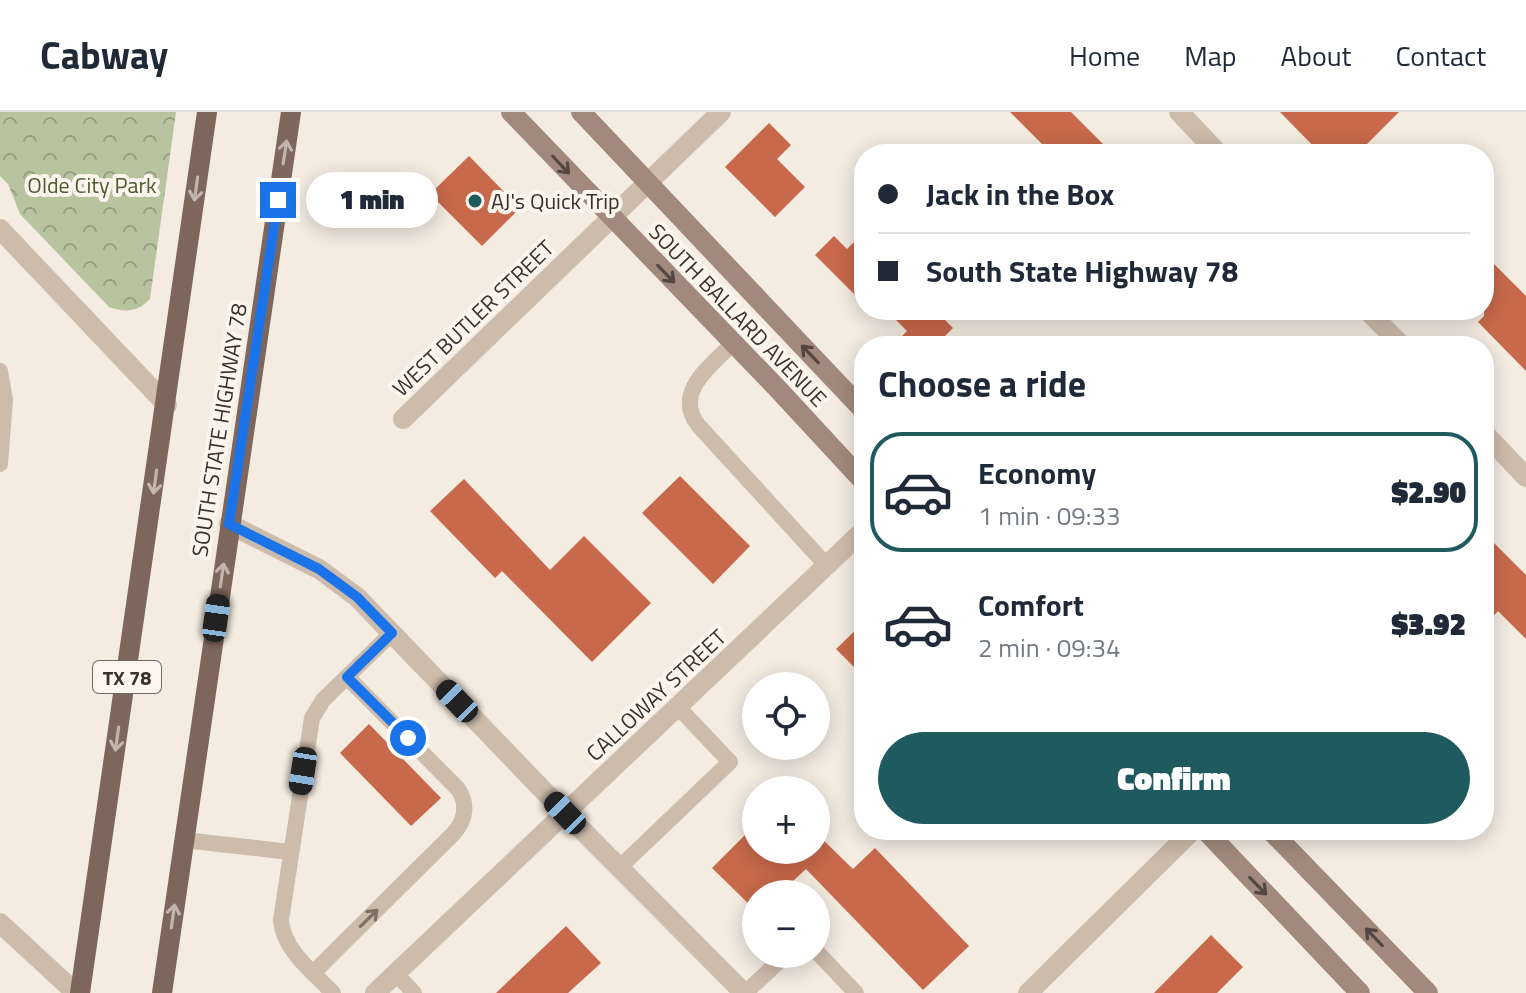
<!DOCTYPE html>
<html lang="en">
<head>
<meta charset="utf-8">
<style>
	:root { --surface:#fff; --page:#f6f6f7; --text:#1f2937; --muted:#747a83; --line:#e0e1e3; --accent:#1f5a5e }
	body { margin:0; font-family:"Titillium Web",sans-serif; background:var(--page); color:var(--text); height:100vh; display:flex; flex-direction:column; font-size:30px; white-space:nowrap }
	* { box-sizing:border-box; margin:0 }
	p { font-size:26px; color:var(--muted) }
	.icon { flex:none; width:44px; height:44px; fill:none; stroke:currentColor; stroke-width:2; stroke-linecap:round; stroke-linejoin:round }
	.map { position:relative; flex:1; overflow:hidden }
	.sheet { position:absolute; left:854px; top:224px; width:640px; height:504px; display:flex; flex-direction:column; background:var(--surface); border-radius:32px; box-shadow:0 4px 20px #0003 }
	.sheet>* { flex:none }
	.top-card { position:absolute; left:854px; top:32px; width:640px; height:176px; border-radius:32px; box-shadow:0 4px 20px #0003; display:grid; align-content:center; height:176px; padding:0 24px; background:var(--surface) }
	.buttons { position:absolute; left:742px; top:560px; display:grid; gap:16px }
	.buttons a { display:grid; place-items:center; width:88px; height:88px; border-radius:50%; background:var(--surface); box-shadow:0 4px 20px #0003; font-size:40px }
	.end { position:absolute; width:36px; height:36px; margin:-18px; border:10px solid #1a73e8; background:#fff; box-shadow:0 0 0 4px #fff }
	.from { border-radius:50% }
	.bubble { position:absolute; height:56px; border-radius:28px; background:var(--surface); box-shadow:0 4px 20px #0003; font-size:26px; font-weight:800; line-height:56px; text-align:center }
	.car { position:absolute; width:24px; height:48px; margin:-24px -12px; border-radius:10px; box-shadow:0 0 6px 2px #0007; background:linear-gradient(#222 24%,#8ab4d8 0 40%,#222 0 76%,#8ab4d8 0 86%,#222 0) }
	.top-card b { display:flex; align-items:center; gap:28px; height:76px; font-size:30px }
	.top-card b+b { border-top:2px solid var(--line) }
	.top-card i { width:20px; height:20px; background:var(--text) }
	ul { padding:0; list-style:none }
	li { display:flex; align-items:center; gap:24px; height:120px; margin:0 16px 12px; padding:0 8px; border:4px solid transparent; border-radius:32px }
	li div { flex:1 }
	li b { display:block; font-size:30px }
	li em { font-style:normal; font-weight:800 }
	li.active { border-color:var(--accent) }
	li>.icon { width:72px; height:72px; stroke-width:1.5 }
	h2 { padding:0 24px; font-size:36px; line-height:96px }
	.button { display:flex; gap:16px; margin-top:auto; padding:16px 24px }
	.button a { flex:1; height:92px; border-radius:48px; background:var(--accent); color:#fff; font-size:32px; font-weight:800; line-height:92px; text-align:center }
	header { display:flex; align-items:center; gap:48px; box-sizing:border-box; height:112px; padding:0 40px; background:var(--surface); border-bottom:2px solid var(--line) }
	header strong { font-size:38px }
	nav { display:flex; gap:44px; margin-inline-start:auto; font-size:28px }
	.map>svg:first-child { display:block }
	.park { fill:url(#park-crowns) }
	.building { fill:#c8694b }
	.lines { fill:none; stroke-linecap:round; stroke-linejoin:round }
	.service { stroke:#cdbbac; stroke-width:16 }
	.minor { stroke:#cdbbac; stroke-width:20 }
	.secondary { stroke:#a18a7d; stroke-width:20 }
	.primary { stroke:#7d675c; stroke-width:20 }
	.oneway { stroke:#c2b5ac }
	.oneway2 { stroke:#544640 }
	.oneway3 { stroke:#7d6f65 }
	.route { stroke:#1a73e8; stroke-width:10 }
	.poi-dot { fill:#1f5a5e; stroke:#fbf5ee; stroke-width:3 }
	.labels { text-anchor:middle; dominant-baseline:central; stroke-width:8; stroke-linejoin:round; paint-order:stroke }
	.shield { fill:#fbf5ee; stroke:#756b66; stroke-width:2 }
	.shield-label { font-size:20px; font-weight:bold; fill:#3b302b }
	.park-label { font-size:22px; fill:#4a5a2e; stroke:#fbf5ee }
	.poi-label { font-size:22px; fill:#3b302b; stroke:#fbf5ee; text-anchor:start }
	.street-label { font-size:22px; fill:#3b302b; stroke:#fbf5ee }
</style>
</head>
<body>
<header>
<strong>Cabway</strong>
<nav><a>Home</a><a>Map</a><a>About</a><a>Contact</a></nav>
</header>
<div class="map">
<svg width="1526" height="881" viewBox="0 0 1526 881">
	<defs>
		<pattern id="park-crowns" width="20" height="18" patternUnits="userSpaceOnUse" patternTransform="scale(2)"><rect width="20" height="18" fill="#b8c4a0"/><path d="M2 6a3 3 0 1 1 6 0M12 15a3 3 0 1 1 6 0" fill="none" stroke="#97a083"/></pattern>
	</defs>
	<rect width="100%" height="100%" fill="#f4ebe1"/>
	<path class="park" d="M0,0H176L150,187C138,200 125,201 109,195L20,102L8,72L0,64Z"/>
	<path class="building" d="M1010,0H1071L1113,42H1052Z
		M1280,0H1399L1357,42H1321Z
		M769,11L791,33L777,47L805,75L775,105L725,55Z
		M469,44L520,96L482,134L430,82Z
		M864,120V192L815,143L834,124L847,137Z
		M1484,142L1526,184V259L1478,210L1484,204Z
		M886,198H935L953,216L935,234H892L907,219Z
		M680,364L750,434L713,472L642,401Z
		M464,367L550,458L584,424L651,491L592,550L502,459L495,466L430,399Z
		M1484,421L1526,463V527L1498,499L1484,514Z
		M864,510V565L836,537Z
		M369,612L441,686L411,714L340,641Z
		M756,712V738H816V721L853,757L875,736L969,834L923,878L806,757L779,782H756V799L712,756Z
		M566,814L601,851L568,881H496Z
		M1211,823L1243,855L1217,881H1154Z"/>
	<g class="lines">
		<path class="service" d="M733,231C711,254 673,280 698,313L827,454
			M0,259L5,288L0,352
			M184,728L290,740
			M620,755L730,650L678,595
			M816,839L856,881
			M314,860L454,721C466,707 468,692 458,677L347,565
			M396,862L414,881
			M333,881C313,860 283,838 281,808L312,606L323,588L392,521
			M745,881L787,842"/>
		<path class="minor" d="M1179,0L1219,42
			M0,117L167,293
			M1367,198L1402,234
			M403,307L721,0
			M1484,321L1526,365
			M229,412L319,457L357,485L565,701L744,881
			M0,811L76,881
			M375,881L864,418
			M1028,881L1193,718"/>
		<path class="secondary" d="M511,0L776,275L864,370
			M581,0L864,299
			M1205,718L1360,881
			M1270,718L1428,881"/>
		<path class="primary" d="M80,881L207,0
			M162,881L291,0"/>
	</g>
	<defs><path id="oneway-shaft" d="M-6 0H5M1.5-3L5.5 0L1.5 3" fill="none" stroke-width="1.6" stroke-linecap="round" stroke-linejoin="round" transform="scale(2)"/></defs>
	<g class="oneway">
		<use href="#oneway-shaft" transform="translate(285 40) rotate(-81)"/>
		<use href="#oneway-shaft" transform="translate(196 77) rotate(98)"/>
		<use href="#oneway-shaft" transform="translate(155 370) rotate(98)"/>
		<use href="#oneway-shaft" transform="translate(222 463) rotate(-82)"/>
		<use href="#oneway-shaft" transform="translate(117 627) rotate(98)"/>
		<use href="#oneway-shaft" transform="translate(173 804) rotate(-82)"/>
	</g>
	<g class="oneway2">
		<use href="#oneway-shaft" transform="translate(561 53) rotate(47)"/>
		<use href="#oneway-shaft" transform="translate(666 162) rotate(46)"/>
		<use href="#oneway-shaft" transform="translate(810 242) rotate(-134)"/>
		<use href="#oneway-shaft" transform="translate(1258 774) rotate(46)"/>
		<use href="#oneway-shaft" transform="translate(1374 825) rotate(-134)"/>
	</g>
	<use class="oneway3" href="#oneway-shaft" transform="translate(369 806) rotate(-44)"/>
	<g class="lines">
		<path class="route" d="M278,88L229,412L319,457L357,485L392,521L347,565L408,626"/>
	</g>
	<circle class="poi-dot" cx="475" cy="89" r="8"/>
	<g class="labels">
		<rect class="shield" x="93" y="549" width="68" height="32" rx="6"/>
		<g class="shield-label">
			<text x="127" y="565">TX 78</text>
		</g>
		<g class="park-label">
			<text x="92" y="73">Olde City Park</text>
		</g>
		<g class="poi-label">
			<text x="491" y="89">AJ's Quick Trip</text>
		</g>
		<g class="street-label">
			<text transform="translate(738 203) rotate(46)">SOUTH BALLARD AVENUE</text>
			<text transform="translate(473 206) rotate(-44)">WEST BUTLER STREET</text>
			<text transform="translate(219 318) rotate(-81)">SOUTH STATE HIGHWAY 78</text>
			<text transform="translate(656 583) rotate(-43)">CALLOWAY STREET</text>
		</g>
	</g>
</svg>
<div class="buttons">
<a><svg class="icon" aria-label="locate" viewBox="0 0 24 24"><circle cx="12" cy="12" r="6"/><path d="M12 2v4M12 18v4M2 12h4M18 12h4"/></svg></a>
<a>+</a>
<a>−</a>
</div>
<i class="end from" style="left:408px;top:626px"></i>
<i class="end" style="left:278px;top:88px"></i>
<div class="bubble" style="left:306px;top:60px;width:132px">1 min</div>
<i class="car" style="left:216px;top:506px;rotate:8deg"></i>
<i class="car" style="left:457px;top:589px;rotate:316deg"></i>
<i class="car" style="left:303px;top:659px;rotate:189deg"></i>
<i class="car" style="left:565px;top:701px;rotate:316deg"></i>
<div class="top-card">
<b><i class="from"></i>Jack in the Box</b>
<b><i></i>South State Highway 78</b>
</div>
<section class="sheet">
<h2>Choose a ride</h2>
<ul>
<li class="active"><svg class="icon" aria-label="car" viewBox="0 0 24 24"><path d="M5 17H2v-5l4-1 3-4h7l3 4 3 1v5h-3M9 17h6M6 11h13"/><circle cx="7" cy="17" r="2"/><circle cx="17" cy="17" r="2"/></svg><div><b>Economy</b><p>1 min · 09:33</p></div><em>$2.90</em></li>
<li><svg class="icon" aria-label="car" viewBox="0 0 24 24"><path d="M5 17H2v-5l4-1 3-4h7l3 4 3 1v5h-3M9 17h6M6 11h13"/><circle cx="7" cy="17" r="2"/><circle cx="17" cy="17" r="2"/></svg><div><b>Comfort</b><p>2 min · 09:34</p></div><em>$3.92</em></li>
</ul>
<div class="button"><a>Confirm</a></div>
</section>
</div>
</body>
</html>
